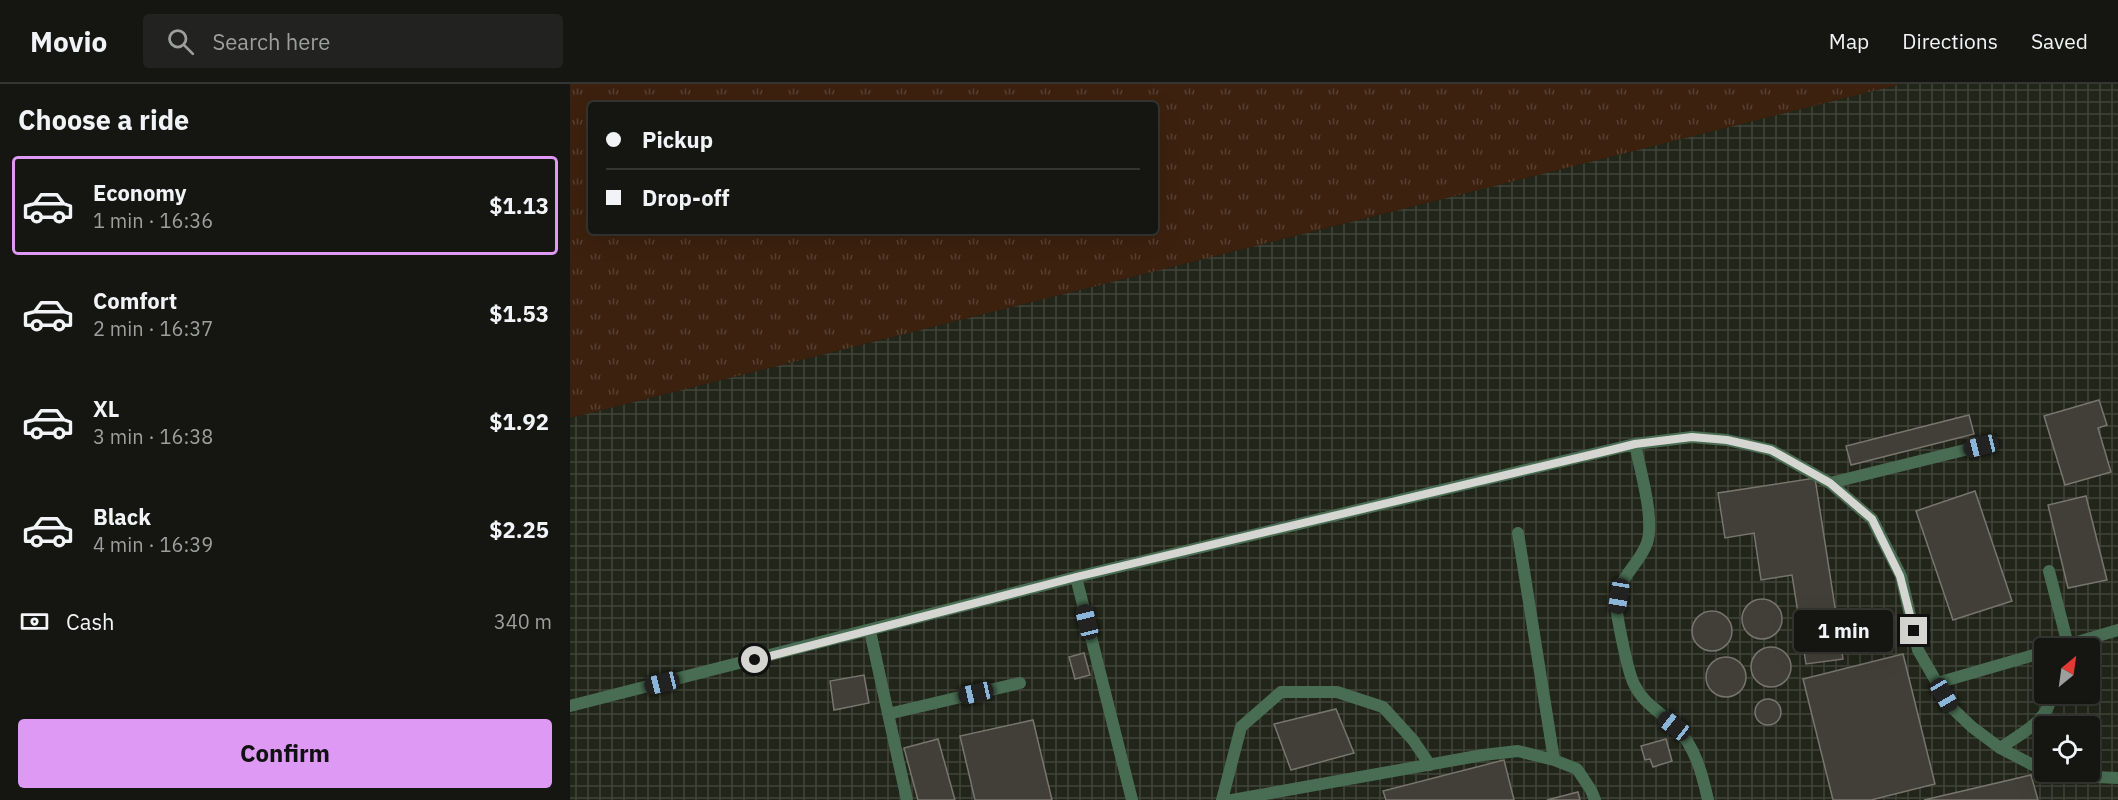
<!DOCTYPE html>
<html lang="en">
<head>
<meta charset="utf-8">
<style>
	:root { --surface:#151612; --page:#222320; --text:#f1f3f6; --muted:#9d9f9f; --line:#343532; --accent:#dd99f3 }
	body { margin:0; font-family:"IBM Plex Sans",sans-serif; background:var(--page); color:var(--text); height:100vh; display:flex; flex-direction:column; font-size:22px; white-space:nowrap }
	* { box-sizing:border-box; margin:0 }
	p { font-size:20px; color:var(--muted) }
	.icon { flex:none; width:33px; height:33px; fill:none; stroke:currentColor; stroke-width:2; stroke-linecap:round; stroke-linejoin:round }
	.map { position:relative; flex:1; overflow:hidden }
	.sheet { display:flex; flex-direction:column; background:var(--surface); width:570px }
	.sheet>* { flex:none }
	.top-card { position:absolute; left:18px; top:18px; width:570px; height:132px; border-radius:6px; box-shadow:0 6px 24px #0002,0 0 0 2px var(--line); display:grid; align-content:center; height:132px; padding:0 18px; background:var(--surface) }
	.needle { width:39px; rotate:29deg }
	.controls { position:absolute; left:1464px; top:554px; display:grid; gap:12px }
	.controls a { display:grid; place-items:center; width:66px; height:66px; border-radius:6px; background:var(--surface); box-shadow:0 6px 24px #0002,0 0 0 2px var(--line); font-size:30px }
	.end { position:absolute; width:27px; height:27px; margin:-14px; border:8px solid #d5d6d2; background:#111; box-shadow:0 0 0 3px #111 }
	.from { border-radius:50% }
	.bubble { position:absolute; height:42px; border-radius:6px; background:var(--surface); box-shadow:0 6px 24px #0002,0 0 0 2px var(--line); font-size:20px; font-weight:800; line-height:42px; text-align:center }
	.car { position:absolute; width:18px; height:36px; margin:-18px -9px; border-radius:8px; box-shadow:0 0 4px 2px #0007; background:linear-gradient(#222 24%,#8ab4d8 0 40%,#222 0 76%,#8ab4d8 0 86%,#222 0) }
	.top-card b { display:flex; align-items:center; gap:21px; height:57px; font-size:22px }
	.top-card b+b { border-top:2px solid var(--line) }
	.top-card i { width:15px; height:15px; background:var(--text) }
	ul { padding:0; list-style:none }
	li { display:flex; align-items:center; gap:18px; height:99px; margin:0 12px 9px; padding:0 6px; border:3px solid transparent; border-radius:6px }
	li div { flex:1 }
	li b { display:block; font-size:22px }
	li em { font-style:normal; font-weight:800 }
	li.active { border-color:var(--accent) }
	li>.icon { width:54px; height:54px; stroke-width:1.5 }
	h2 { padding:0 18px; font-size:27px; line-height:72px }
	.pay { display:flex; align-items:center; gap:15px; height:66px; padding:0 18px; font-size:22px }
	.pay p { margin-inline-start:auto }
	.primary-button { display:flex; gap:12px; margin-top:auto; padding:12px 18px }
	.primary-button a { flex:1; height:69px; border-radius:6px; background:var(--accent); color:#111; font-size:24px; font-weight:800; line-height:69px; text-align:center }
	header { display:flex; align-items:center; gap:36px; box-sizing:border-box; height:84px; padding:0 30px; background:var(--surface); border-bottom:2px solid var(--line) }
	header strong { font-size:28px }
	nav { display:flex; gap:33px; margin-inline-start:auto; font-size:21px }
	.search { width:420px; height:54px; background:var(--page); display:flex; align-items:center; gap:15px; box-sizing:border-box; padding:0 21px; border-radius:6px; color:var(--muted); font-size:22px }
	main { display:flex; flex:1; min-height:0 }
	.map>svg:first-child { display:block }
	.industrial { fill:url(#industrial-grid); fill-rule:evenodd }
	.grass { fill:url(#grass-tufts); fill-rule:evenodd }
	.building { fill:#423f38; stroke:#78756d; stroke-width:1.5 }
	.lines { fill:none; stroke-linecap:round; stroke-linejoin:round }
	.lane { stroke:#486d52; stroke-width:12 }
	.route { stroke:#d5d6d2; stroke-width:8 }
</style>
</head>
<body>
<header>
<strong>Movio</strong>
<div class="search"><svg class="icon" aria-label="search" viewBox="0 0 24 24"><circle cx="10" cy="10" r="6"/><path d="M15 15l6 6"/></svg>Search here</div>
<nav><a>Map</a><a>Directions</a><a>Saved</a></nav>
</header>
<main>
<section class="sheet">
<h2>Choose a ride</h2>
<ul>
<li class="active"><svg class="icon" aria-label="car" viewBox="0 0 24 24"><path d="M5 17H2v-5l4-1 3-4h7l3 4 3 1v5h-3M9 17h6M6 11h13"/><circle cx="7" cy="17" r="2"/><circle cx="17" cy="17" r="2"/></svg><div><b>Economy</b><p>1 min · 16:36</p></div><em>$1.13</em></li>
<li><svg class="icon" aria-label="car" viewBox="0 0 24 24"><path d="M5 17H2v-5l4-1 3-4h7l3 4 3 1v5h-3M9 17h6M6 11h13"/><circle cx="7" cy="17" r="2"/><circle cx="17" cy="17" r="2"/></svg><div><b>Comfort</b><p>2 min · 16:37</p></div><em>$1.53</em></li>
<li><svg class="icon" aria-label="car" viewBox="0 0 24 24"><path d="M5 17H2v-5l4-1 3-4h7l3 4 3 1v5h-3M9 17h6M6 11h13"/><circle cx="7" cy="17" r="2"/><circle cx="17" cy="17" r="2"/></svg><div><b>XL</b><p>3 min · 16:38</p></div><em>$1.92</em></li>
<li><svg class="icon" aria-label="car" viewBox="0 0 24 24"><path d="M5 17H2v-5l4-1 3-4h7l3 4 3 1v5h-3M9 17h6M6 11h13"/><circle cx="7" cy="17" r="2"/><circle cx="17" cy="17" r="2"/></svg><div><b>Black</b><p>4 min · 16:39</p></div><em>$2.25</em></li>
</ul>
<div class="pay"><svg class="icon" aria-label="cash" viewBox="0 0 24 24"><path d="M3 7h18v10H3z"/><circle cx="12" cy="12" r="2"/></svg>Cash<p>340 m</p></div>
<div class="primary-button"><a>Confirm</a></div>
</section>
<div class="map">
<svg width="1548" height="716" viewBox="0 0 1548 716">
	<defs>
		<pattern id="industrial-grid" width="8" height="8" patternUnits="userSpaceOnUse" patternTransform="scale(1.5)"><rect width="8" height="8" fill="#222519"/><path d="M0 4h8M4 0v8" fill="none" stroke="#41443a"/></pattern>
		<pattern id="grass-tufts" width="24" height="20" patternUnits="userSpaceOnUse" patternTransform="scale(1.5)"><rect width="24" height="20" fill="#3c210e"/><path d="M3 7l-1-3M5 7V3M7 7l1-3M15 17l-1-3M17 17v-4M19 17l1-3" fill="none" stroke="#574030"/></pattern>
	</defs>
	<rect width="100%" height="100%" fill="#1c1e18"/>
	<path class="industrial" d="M1331,0H1548V716H0V334ZM1474,564H1520V609H1474ZM1474,642H1520V687H1474Z"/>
	<path class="grass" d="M0,0H1331L0,334ZM21,21H585V147H21Z"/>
	<path class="building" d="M1529,316L1537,341L1528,344L1541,388L1495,401L1474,332Z
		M1399,331L1404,350L1281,381L1276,362Z
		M1245,394L1273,575L1236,580L1222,491L1191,496L1184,449L1155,454L1148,409Z
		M1405,407L1442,517L1383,536L1346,427Z
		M1516,412L1537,496L1498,504L1478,421Z
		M1172 535a20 20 0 1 1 40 0a20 20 0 1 1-40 0Z
		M1122 547a20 20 0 1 1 40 0a20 20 0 1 1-40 0Z
		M1181 583a20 20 0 1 1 40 0a20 20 0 1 1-40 0Z
		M514,569L520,591L505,595L499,573Z
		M1333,570L1365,700L1301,716H1263L1233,595Z
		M1136 593a20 20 0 1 1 40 0a20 20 0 1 1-40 0Z
		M294,591L299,619L264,626L260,597Z
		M1185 628a13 13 0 1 1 26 0a13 13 0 1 1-26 0Z
		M766,625L784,669L721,686L704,640Z
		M463,636L482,716H405L390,652Z
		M368,655L385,716H348L334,664Z
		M1096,655L1102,677L1083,683L1080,675L1075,676L1071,662Z
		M934,676L944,716H816L813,707Z
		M1461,691L1468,716H1354Z
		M1008,708L1010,716H977Z"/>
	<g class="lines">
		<path class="lane" d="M1065,360C1070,386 1085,435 1077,459C1068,484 1043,495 1047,529C1049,542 1058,589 1064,600C1074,621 1090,627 1105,642C1125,662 1132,689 1138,716
			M1260,399L1411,362
			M948,449L984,676
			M1479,487L1498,561
			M506,493L562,716
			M300,547L337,716
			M1487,564L1548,546
			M1367,599L1474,568
			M0,622L506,493L1065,360L1122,353L1157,356L1201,366L1260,399L1302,435L1331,492L1348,566L1381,623L1402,643L1430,664L1467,683L1474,685
			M318,630L450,599
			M1430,664C1452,649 1479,637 1482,609
			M1483,687L1503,692L1548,694
			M652,716L671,643L711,608H767L813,623L843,656L860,681
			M662,716L913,671L948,667L984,676L1007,685L1021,706L1025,716"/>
	</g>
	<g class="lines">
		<path class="route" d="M185,576L506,493L1041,366L1065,360L1122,353L1157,356L1201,366L1260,399L1302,435L1330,492L1344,547"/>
	</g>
</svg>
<div class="controls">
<a><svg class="needle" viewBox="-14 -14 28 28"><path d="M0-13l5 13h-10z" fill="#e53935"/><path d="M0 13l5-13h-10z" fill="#9d9f9f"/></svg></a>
<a><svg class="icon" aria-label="locate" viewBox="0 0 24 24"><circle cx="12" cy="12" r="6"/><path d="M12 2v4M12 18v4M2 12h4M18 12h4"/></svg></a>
</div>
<i class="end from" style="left:185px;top:576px"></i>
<i class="end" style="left:1344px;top:547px"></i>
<div class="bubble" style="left:1224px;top:526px;width:99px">1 min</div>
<i class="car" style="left:1411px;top:362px;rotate:256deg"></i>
<i class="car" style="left:1049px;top:512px;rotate:189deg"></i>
<i class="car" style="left:517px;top:538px;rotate:346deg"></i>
<i class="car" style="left:92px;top:599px;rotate:256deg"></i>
<i class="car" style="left:406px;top:609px;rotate:257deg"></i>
<i class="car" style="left:1374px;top:611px;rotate:150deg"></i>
<i class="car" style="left:1104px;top:642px;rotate:308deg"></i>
<div class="top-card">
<b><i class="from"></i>Pickup</b>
<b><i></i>Drop-off</b>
</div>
</div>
</main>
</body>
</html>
